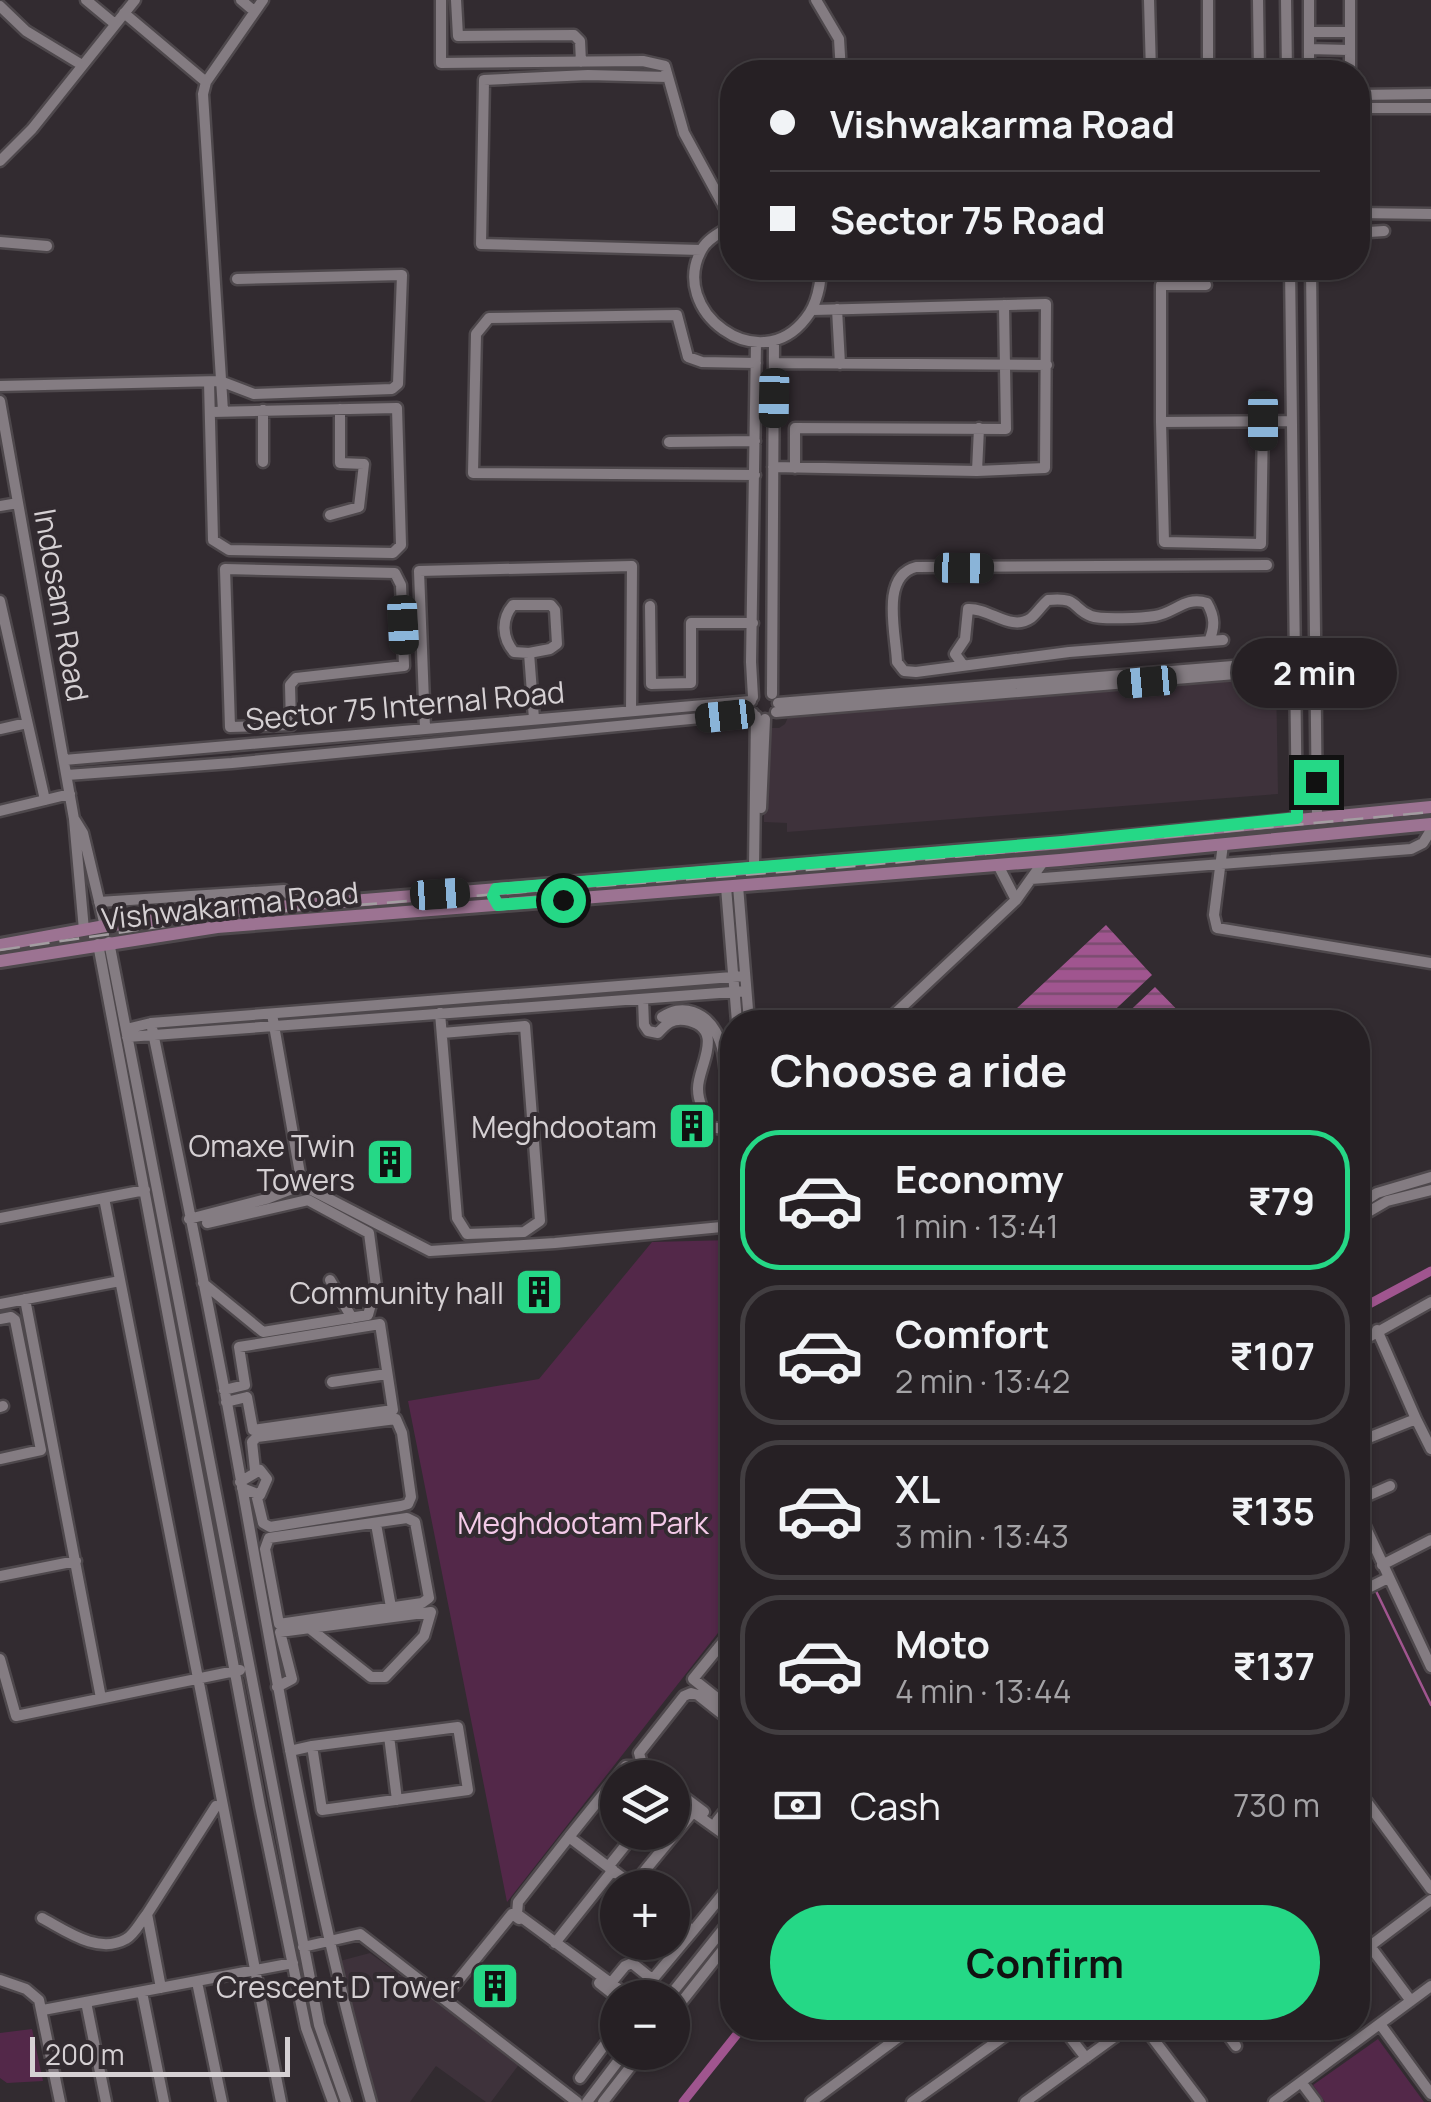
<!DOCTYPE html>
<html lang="en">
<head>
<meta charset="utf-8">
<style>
	:root { --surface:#262024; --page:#2e282c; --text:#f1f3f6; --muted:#a4a3a6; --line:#423e41; --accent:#25d886 }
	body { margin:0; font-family:Manrope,sans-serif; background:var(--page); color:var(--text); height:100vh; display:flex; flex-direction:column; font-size:38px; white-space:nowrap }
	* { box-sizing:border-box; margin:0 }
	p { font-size:32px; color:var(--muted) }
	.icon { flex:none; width:55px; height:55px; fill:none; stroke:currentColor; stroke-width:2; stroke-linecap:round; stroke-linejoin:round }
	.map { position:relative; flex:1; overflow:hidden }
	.side { position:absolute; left:720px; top:1010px; width:650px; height:1030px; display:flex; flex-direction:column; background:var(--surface); border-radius:40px; box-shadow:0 2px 8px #0004,0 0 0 2px var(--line) }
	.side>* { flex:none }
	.guide { position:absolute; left:720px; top:60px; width:650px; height:220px; border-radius:40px; box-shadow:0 2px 8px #0004,0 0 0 2px var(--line); display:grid; align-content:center; height:220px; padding:0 50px; background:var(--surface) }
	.tools { position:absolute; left:600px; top:1760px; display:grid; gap:20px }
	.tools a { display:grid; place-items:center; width:90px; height:90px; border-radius:50%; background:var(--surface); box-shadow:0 2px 8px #0004,0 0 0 2px var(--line); font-size:50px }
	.scale { position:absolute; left:30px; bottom:25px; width:260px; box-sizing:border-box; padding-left:10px; border:5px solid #d5d0d3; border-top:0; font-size:28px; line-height:35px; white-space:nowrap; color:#d5d0d3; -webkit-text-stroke:8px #322b30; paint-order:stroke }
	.end { position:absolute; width:45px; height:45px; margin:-22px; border:12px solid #25d886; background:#111; box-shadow:0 0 0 5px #111 }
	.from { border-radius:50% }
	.bubble { position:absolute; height:70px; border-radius:35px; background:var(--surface); box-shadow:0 2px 8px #0004,0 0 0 2px var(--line); font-size:32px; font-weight:700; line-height:70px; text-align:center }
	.car { position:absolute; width:30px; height:60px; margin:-30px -15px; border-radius:12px; box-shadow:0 0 8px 2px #0007; background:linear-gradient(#222 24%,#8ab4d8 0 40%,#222 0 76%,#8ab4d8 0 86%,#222 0) }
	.guide b { display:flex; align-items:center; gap:35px; height:95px; font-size:38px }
	.guide b+b { border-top:2px solid var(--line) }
	.guide i { width:25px; height:25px; background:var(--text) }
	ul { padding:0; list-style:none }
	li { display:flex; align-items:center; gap:30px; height:140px; margin:0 20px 15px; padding:0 30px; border:5px solid var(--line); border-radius:40px }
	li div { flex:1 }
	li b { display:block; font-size:38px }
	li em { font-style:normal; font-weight:700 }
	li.active { border-color:var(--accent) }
	li>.icon { width:90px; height:90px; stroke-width:1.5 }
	h2 { padding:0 50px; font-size:45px; line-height:120px }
	.pay { display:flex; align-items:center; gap:25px; height:110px; padding:0 50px; font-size:38px }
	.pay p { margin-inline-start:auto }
	.action { display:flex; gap:20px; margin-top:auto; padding:20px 50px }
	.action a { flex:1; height:115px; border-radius:60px; background:var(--accent); color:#111; font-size:40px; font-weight:700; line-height:115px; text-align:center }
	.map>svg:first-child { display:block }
	.built { fill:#3e323b }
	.green { fill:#532849 }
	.water { fill:url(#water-rules) }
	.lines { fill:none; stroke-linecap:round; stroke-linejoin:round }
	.stream { stroke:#a0558f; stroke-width:2.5 }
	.canal { stroke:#a0558f; stroke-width:9 }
	.minor-casing { stroke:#4e484c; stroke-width:15 }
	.major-casing { stroke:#4e484c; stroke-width:18 }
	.minor { stroke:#847c82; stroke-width:10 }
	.major { stroke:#9c7392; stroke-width:12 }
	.rail { stroke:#a39da1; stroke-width:2.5; stroke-dasharray:20 10; stroke-linecap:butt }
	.route { stroke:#25d886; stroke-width:12 }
	.labels { text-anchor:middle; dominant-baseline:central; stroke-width:8; stroke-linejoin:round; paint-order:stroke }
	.street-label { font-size:30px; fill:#d5d0d3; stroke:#322b30 }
	.poi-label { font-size:30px; fill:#d5d0d3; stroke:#322b30; text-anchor:end }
	.park-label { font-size:30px; fill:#f4cae8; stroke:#322b30 }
</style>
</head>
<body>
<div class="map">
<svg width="1431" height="2102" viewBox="0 0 1431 2102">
	<defs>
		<pattern id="water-rules" width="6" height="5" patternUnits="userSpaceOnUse" patternTransform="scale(2.5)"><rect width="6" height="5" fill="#a0558f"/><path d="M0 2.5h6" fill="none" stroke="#7a4c6f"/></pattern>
	</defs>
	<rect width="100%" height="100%" fill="#322b30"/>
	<path class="built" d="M1276,674L1278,794L787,832V823L764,822L763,728H779L785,724L789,715Z
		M370,1953L520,2063L491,2102H486L436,2066L410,2102H375L336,1962Z"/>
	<path class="green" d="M732,1240V1615L507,1902L408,1401L539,1379L652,1242Z
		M32,2029L43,2081L7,2083L0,2078V2033Z
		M1378,2039L1424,2102H1325L1313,2085Z"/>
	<path class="water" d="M1106,925L1152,975L1102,1022H1002Z
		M1155,987L1189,1022H1118Z"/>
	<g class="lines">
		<path class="stream" d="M1358,1553L1372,1582
			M1375,1589L1431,1705"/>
		<path class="canal" d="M1358,1310L1431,1271
			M683,2102L742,2028"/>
		<g class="minor-casing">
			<path id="minor" d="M86,0L115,24
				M241,0L254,11
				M441,0V63L643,61L665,66L684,133L732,221
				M456,0L458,36L574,35L580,41L581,62
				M816,0L839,39L841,72
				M1149,0L1151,72
				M1208,0V72
				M1258,0L1259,72
				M1286,0L1287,72
				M1309,0V72
				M0,6L26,31L82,65
				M124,13L206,82
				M1309,32H1349
				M1309,49L1349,50
				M1350,72V0
				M668,77L588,75L484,80L481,244L701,250
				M1358,95L1431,94
				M1358,108H1431
				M0,161L32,129L135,0
				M1358,213L1431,214
				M732,225C722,232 708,238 702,249C667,310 759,380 806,318C816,306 822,283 820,268
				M1364,235L1369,232L1384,231
				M0,242L47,246
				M1290,268L1297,818
				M1311,268L1317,816
				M837,309L840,364
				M775,363L1047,365
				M209,382L213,540L229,550L393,553L401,545L397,408L212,412
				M0,386L220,381L254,394L392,389L398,384L402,275L237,279
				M0,401L74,819L84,930
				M223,411L203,94L206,82L263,0
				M1263,421L1261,544L1164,542L1161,422L1292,421
				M1161,422V285H1206
				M669,442L755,441
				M263,462V410
				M773,467L977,471L1045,468L1046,304L813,310
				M795,468V428L1006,429L1004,305
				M977,471L979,428
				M755,475L473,473L476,334L489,318L677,315L688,357L702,362L756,363
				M0,506L18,503
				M330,515L359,507L364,464L340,463V409
				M225,569L395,573L401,585L404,666L296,678L290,685L291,725L230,727Z
				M0,601L45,800
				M650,606L651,684L691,683V623H753
				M1223,640L1069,652L916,672L904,671L897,662C896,634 880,576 916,567L1267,565
				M529,653L550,649L557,644L555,610L551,605H513C501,619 502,638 514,652L529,653L534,719
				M963,665L955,654L965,639L968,609C990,608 1011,632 1031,618C1037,613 1042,605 1048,600C1080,597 1071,608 1091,616C1101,620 1143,618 1155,616C1175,613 1185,596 1207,603C1215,617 1215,627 1209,641
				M772,694L774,341
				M753,697L751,662L756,343
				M778,703L1295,661
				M776,712L1295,669
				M425,728L419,571L632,566L631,711
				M0,729L27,723
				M64,760L751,701
				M67,775L232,763L753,713
				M761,808L765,719
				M0,811L70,794
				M75,820L83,833L105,926
				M1223,844L1214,915L1217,928L1431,963
				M998,865L1016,900
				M754,867L756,716
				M1031,879L1411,849L1423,843L1431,830
				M738,886L749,1022
				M726,887L737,1022
				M99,902L284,890L300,905
				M109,942L319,2025L346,2102
				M98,944L260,1806L306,2028L333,2102
				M643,999L644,1025L648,1031L658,1033C666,1024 672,1018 685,1020C728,1027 697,1068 698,1089C698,1102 705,1115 711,1127L723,1129L728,1122C725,1088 733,1026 693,1012C681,1008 672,1011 662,1017
				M440,1013L457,1218L467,1234L524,1232L540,1221L525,1026L442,1033
				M272,1014L302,1185L430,1251L555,1243L732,1226
				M886,1022L1016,900L1043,862
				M151,1023C177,1149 203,1276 227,1403C270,1637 306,1873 371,2102
				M126,1029L151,1023L745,976
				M127,1037L746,991
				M104,1198L281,2102
				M1358,1205L1377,1193L1431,1177
				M0,1218L145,1190
				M1358,1218L1387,1201L1431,1190
				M189,1219L266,1199L302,1185
				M330,1280L352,1318
				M203,1283L263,1332L368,1315L376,1286L369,1233L308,1200L207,1223
				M25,1299L101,1698
				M0,1304L120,1281
				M0,1319L11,1317L15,1320L41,1450L0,1459
				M1358,1343L1431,1302
				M332,1382L387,1374
				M224,1390L245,1385L239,1347L380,1324L393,1410L253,1430L247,1397L226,1402
				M0,1407L3,1406
				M1416,1419L1431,1449
				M1358,1442L1416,1419L1377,1330
				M255,1470L252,1442L257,1437L396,1419L402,1433L411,1497L408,1504L401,1506L270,1527L263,1523L256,1494
				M240,1482L260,1470L267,1479L260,1495L242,1488
				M1358,1500L1390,1486
				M1358,1511L1431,1667
				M407,1518L415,1522L429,1598L422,1603L279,1624L265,1549L269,1538Z
				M376,1524L391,1607
				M1382,1565L1431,1540
				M0,1576L76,1561
				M1358,1593L1388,1578
				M732,1631L693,1679L732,1710
				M718,1648L732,1660
				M0,1659L16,1716L240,1670
				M277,1687L292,1679L280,1632L431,1612L424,1636L385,1677H371L308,1627
				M389,1736L397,1800
				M290,1751L312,1746L458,1727L468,1790L322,1810L312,1746
				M659,1778L642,1764L639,1753L684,1696L691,1693L698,1695L732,1722
				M672,1788L704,1812
				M1358,1790L1431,1889
				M599,1800L618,1815
				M717,1821L732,1802
				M569,1837L518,1902L517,1914L631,1998
				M608,1867L636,1832
				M633,1885L693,1812L732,1840
				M636,1888L569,1837L626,1766H635L651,1778
				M147,1914L216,1806
				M672,1915L693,1931L732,1883
				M42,1918C65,1930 98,1955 126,1939C134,1935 141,1921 147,1914L161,1988
				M1358,1930L1411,2001
				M555,1943L613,1870
				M1370,1946L1431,1900
				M303,1947L360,1934L577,2102
				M0,1980L26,1989L39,2000L60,2102
				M197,1982L222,2102
				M599,1983L618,1998
				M611,1983L625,1966L632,1963L653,1980
				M453,1987L512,1914L519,1919
				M142,1992L164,2102
				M637,1998L693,1931
				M668,1998L732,1918
				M86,2002L106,2102
				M43,2010L293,1963
				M672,2014L732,1938
				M1380,2024L1431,2094
				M1063,2028L1086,2058
				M1145,2028L1201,2102
				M1223,2028L1236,2046
				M580,2078L618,2027
				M1301,2082L1316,2102
				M587,2102L625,2052
				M603,2102L642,2052
				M811,2102L911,2028
				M912,2102L1016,2028
				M1025,2102L1127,2028
				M1274,2102L1431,1986"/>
		</g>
		<g class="major-casing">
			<path id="major" d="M0,945L105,926L218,912L1062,843L1431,807
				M0,961L217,927L1060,860L1431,824"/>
		</g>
		<use href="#minor" class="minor"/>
		<use href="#major" class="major"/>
		<path class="rail" d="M0,950L254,913L857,866L1431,812"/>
	</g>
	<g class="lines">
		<path class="route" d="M563,900L498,905L493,896L496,889L1062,842L1297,818V782H1316"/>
	</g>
	<defs>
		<g id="building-square" transform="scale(2.5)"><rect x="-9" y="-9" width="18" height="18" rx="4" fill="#25d886" stroke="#322b30"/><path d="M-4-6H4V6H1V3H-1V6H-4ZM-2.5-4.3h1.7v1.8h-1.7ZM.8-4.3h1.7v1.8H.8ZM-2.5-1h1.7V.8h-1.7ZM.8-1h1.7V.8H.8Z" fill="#111"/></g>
	</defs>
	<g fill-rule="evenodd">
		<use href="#building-square" x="692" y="1126"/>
		<use href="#building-square" x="390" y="1162"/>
		<use href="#building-square" x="539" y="1292"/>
		<use href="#building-square" x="495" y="1986"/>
	</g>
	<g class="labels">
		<g class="street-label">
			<text transform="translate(62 605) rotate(80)">Indosam Road</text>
			<text transform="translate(405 705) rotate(-5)">Sector 75 Internal Road</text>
			<text transform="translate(230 905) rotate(-6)">Vishwakarma Road</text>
		</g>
		<g class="poi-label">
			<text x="657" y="1126">Meghdootam</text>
			<text x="355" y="1145">Omaxe Twin<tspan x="355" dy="34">Towers</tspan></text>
			<text x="504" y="1292">Community hall</text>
			<text x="460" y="1986">Crescent D Tower</text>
		</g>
		<g class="park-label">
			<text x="583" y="1522">Meghdootam Park</text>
		</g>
	</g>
</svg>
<div class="tools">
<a><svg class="icon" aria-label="layers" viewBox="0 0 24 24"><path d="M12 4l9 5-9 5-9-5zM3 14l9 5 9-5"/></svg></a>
<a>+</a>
<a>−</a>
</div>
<div class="scale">200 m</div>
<i class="end from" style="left:563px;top:900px"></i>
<i class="end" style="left:1316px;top:782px"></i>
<div class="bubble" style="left:1232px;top:638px;width:165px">2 min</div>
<i class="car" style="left:774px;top:398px;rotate:181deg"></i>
<i class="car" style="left:1263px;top:421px;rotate:180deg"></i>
<i class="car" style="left:964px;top:568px;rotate:91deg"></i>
<i class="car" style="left:403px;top:625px;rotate:177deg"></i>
<i class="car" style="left:1147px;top:682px;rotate:265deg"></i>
<i class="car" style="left:725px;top:716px;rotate:264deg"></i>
<i class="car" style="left:440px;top:894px;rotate:86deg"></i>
<div class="guide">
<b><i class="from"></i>Vishwakarma Road</b>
<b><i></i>Sector 75 Road</b>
</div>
<section class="side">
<h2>Choose a ride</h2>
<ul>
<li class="active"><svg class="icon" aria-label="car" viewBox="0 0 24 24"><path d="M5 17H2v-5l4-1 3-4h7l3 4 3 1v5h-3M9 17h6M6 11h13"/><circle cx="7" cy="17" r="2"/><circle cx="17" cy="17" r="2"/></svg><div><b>Economy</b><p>1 min · 13:41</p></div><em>₹79</em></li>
<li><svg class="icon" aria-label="car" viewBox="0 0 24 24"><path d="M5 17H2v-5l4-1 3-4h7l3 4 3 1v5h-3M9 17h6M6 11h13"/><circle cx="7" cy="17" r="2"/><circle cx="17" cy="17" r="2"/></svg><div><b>Comfort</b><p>2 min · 13:42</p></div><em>₹107</em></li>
<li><svg class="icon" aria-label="car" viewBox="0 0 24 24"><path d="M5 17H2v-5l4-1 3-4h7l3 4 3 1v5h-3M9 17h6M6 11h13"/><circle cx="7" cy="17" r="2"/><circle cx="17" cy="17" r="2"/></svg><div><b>XL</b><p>3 min · 13:43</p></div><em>₹135</em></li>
<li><svg class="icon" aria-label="car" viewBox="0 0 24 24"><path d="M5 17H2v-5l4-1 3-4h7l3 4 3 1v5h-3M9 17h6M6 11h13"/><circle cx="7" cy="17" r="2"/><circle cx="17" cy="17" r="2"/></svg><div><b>Moto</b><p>4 min · 13:44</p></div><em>₹137</em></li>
</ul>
<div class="pay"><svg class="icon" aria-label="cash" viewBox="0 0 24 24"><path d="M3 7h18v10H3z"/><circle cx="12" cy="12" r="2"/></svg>Cash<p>730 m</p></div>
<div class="action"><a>Confirm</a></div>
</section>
</div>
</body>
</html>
